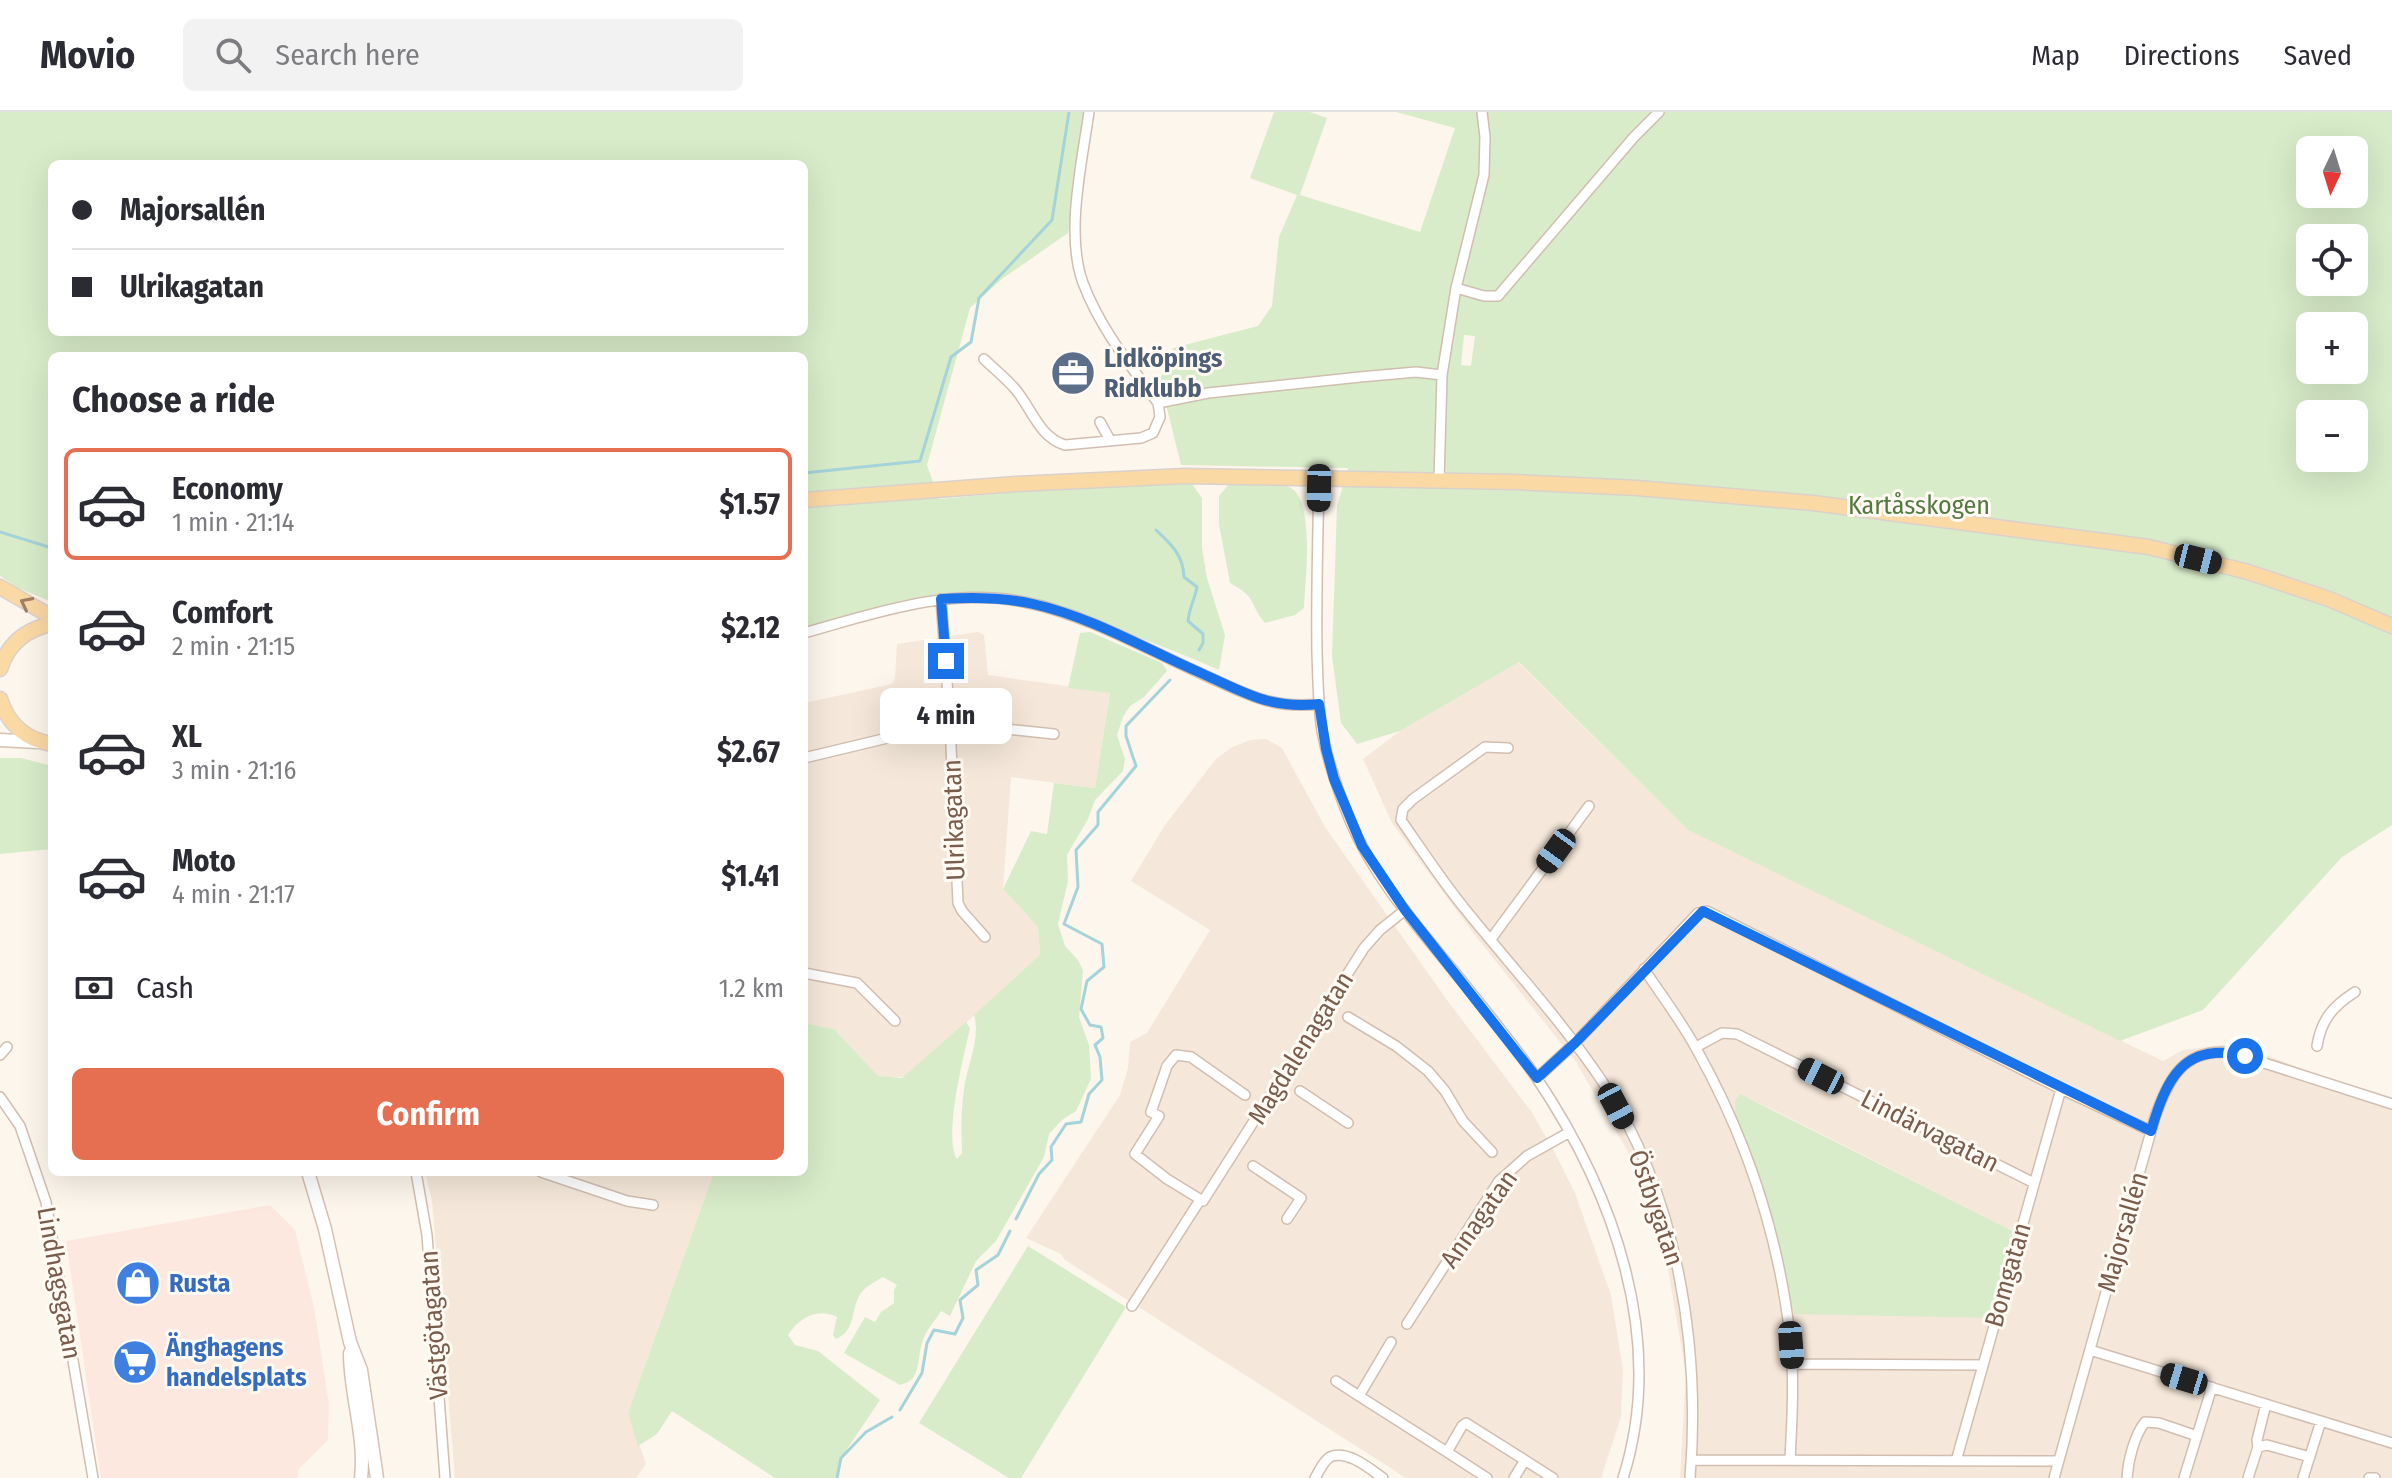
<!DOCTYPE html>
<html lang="en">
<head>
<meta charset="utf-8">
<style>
	:root { --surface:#fff; --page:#f2f2f3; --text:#2b2b33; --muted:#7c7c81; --line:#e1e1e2; --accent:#e76f51 }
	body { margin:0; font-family:"Fira Sans Condensed",sans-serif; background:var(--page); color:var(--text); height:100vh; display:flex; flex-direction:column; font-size:30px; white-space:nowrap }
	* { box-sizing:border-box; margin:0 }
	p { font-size:26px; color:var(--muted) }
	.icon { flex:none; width:44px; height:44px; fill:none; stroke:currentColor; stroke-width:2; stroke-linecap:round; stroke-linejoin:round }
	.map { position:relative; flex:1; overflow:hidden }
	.details { position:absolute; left:48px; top:240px; width:760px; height:824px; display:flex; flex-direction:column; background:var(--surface); border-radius:12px; box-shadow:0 8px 32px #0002 }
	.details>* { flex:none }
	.hud { position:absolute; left:48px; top:48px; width:760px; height:176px; border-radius:12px; box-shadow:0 8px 32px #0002; display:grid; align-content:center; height:176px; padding:0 24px; background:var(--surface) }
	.needle { width:52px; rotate:184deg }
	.tools { position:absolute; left:2296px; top:24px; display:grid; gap:16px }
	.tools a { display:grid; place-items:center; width:72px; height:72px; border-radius:12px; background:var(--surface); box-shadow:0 8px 32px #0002; font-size:40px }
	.end { position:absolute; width:36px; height:36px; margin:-18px; border:10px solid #1a73e8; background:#fff; box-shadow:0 0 0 4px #fff }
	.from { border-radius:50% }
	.bubble { position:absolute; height:56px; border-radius:12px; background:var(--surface); box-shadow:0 8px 32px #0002; font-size:26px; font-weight:700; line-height:56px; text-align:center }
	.car { position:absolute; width:24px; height:48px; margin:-24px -12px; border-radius:10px; box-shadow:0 0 6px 2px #0007; background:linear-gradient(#222 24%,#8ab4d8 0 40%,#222 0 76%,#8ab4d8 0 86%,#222 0) }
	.hud b { display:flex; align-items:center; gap:28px; height:76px; font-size:30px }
	.hud b+b { border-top:2px solid var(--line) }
	.hud i { width:20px; height:20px; background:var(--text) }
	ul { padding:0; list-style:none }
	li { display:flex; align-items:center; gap:24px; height:112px; margin:0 16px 12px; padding:0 8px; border:4px solid transparent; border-radius:12px }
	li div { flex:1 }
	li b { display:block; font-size:30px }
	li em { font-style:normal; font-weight:700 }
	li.on { border-color:var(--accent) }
	li>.icon { width:72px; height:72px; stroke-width:1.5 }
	h2 { padding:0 24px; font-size:36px; line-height:96px }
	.pay { display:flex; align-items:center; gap:20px; height:88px; padding:0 24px; font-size:30px }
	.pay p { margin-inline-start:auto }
	.cta { display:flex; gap:16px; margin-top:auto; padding:16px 24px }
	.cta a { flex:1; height:92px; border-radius:12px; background:var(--accent); color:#fff; font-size:32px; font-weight:700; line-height:92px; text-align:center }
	header { display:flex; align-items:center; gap:48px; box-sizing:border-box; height:112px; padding:0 40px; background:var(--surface); border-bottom:2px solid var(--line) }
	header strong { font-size:38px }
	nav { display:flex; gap:44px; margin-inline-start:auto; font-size:28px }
	.search { width:560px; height:72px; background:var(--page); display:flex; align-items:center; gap:20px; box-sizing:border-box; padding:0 28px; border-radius:12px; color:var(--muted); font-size:30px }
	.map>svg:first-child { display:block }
	.residential { fill:#f5e8da; fill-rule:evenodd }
	.commercial { fill:#fde8e0 }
	.green { fill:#d8ecc9; fill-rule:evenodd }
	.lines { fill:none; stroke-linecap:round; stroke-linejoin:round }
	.stream { stroke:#a5d3da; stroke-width:3 }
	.street-casing { stroke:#d1beb0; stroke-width:12 }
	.secondary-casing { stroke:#d6c0b0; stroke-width:15 }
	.primary-casing { stroke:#dad1cd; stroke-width:17 }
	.street { stroke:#fff; stroke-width:9 }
	.secondary { stroke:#fff; stroke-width:12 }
	.primary { stroke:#fbd9a5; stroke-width:14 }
	.oneway { stroke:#a18267 }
	.route { stroke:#1a73e8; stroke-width:10 }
	.labels { text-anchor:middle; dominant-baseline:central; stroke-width:6; stroke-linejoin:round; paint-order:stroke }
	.service-label { font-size:26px; font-weight:bold; fill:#4e5e75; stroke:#fffaf3; text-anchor:start }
	.park-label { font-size:26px; fill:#537a41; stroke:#fffaf3 }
	.street-label { font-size:26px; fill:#7a5c4d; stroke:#fffaf3 }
	.shop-label { font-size:26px; font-weight:bold; fill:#366cbe; stroke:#fffaf3; text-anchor:start }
</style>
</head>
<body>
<header>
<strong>Movio</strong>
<div class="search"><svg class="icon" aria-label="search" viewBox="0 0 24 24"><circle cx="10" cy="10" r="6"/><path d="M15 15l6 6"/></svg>Search here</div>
<nav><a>Map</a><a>Directions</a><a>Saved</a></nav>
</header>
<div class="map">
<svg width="2392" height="1366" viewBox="0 0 2392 1366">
	<rect width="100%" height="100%" fill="#fdf6ec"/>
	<path class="residential" d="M978,520L984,523L988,563L1110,580L1095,676L1011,665L1003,777L1038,815L1040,844L906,965H883L878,964L834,917L804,911V591L892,572L895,566L897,532Z
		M1518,550L1688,718L2163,949L2183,938L2223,933L2258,940L2316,962L2392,985V1366H1680L1686,1261L1667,1152L1635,1052L1576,950L1477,826L1392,711L1363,647L1400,619ZM1740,983L1772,997L2015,1120L1794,1202L1777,1123L1749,1035Z
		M1266,627L1282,636L1325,715L1447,888L1531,999L1554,1039L1575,1081L1611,1183L1623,1258L1621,1305L1601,1366H1406L1065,1148L1061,1142L1026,1126L1120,983L1128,956L1130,930L1147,921L1210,818L1131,769L1165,713L1216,647L1232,635L1251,628Z
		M425,1060H714L628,1301L646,1352L636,1366H455L432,1088Z"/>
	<path class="commercial" d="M270,1093L295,1118L314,1195L329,1292L328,1328L299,1357L297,1366H101L66,1129Z"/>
	<path class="green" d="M0,0H1090L1068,121L1002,167L970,196L927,353L939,387L1060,376L1192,372L1202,386V436L1207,466L1225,523L1219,558C1183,542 1148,529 1111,515C1050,492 1008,474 940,482C894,487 849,504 804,516V244H52V490L18,476L0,464ZM52,52H804V220H52Z
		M1274,0H1310L1327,6L1300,83L1420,120L1455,16L1396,0H2392V713L2342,745L2203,898L2120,929L1688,718L1519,550L1400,619L1357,632L1341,611L1332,544L1337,394L1348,356L1181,353L1160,268L1173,236L1258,214L1272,194L1279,125L1297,83L1250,66ZM2310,38H2354V82H2310ZM2310,126H2354V170H2310ZM2310,214H2354V258H2310ZM1464,223L1475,224L1471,254L1461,253ZM2310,302H2354V346H2310Z
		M1229,372C1246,372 1275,367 1291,376C1315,389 1305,472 1304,496L1295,503L1265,511C1248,490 1258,486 1230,471L1219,412V384Z
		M1090,520L1162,551L1167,559L1144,585L1130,594L1123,605L1117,623L1125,647L1123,659L1095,688L1088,707L1067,743L1068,769L1058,812L1065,834L1078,848L1083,858L1079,905L1089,933L1091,967L1076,999L1062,1008L1049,1022L1044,1045L996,1129L976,1149L950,1204L941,1199C936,1208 926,1218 923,1228C916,1246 923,1268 900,1273L844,1241L865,1205L875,1210L881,1200L894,1191V1178L897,1173L883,1165C876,1169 866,1174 861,1181C850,1197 857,1218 836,1227L833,1223L837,1205C817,1195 799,1206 788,1223L795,1233L818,1239L880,1288L841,1346L837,1366H775L672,1299L657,1322L638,1334L628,1301L714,1060H804V911L834,917L878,964L902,966L966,910L970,916C964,943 943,1025 957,1047L962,1041C961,1019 961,999 964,977C967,954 981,925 974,903L1040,843L1038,815L1003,777L1031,719L1047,722L1054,671L1095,676L1110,581L1068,576L1080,521Z
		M0,646H21L52,654V737L0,742Z
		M1740,982L2015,1120L1991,1206L1794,1202L1770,1099L1735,1000V989Z
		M1028,1134L1126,1195L1021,1366H1009L919,1311Z"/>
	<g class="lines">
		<path class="stream" d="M804,361L920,349L951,245L971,230L979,186L1052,108L1069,0
			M1156,418C1172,433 1183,443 1184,465L1197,475C1195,487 1189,496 1188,509L1203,522V531L1199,538
			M0,420L52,436
			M1016,1107L1039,1062L1052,1048L1051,1035L1066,1012L1081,1010L1089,982L1102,968L1100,945L1095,933L1103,926L1101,915L1090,913L1081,897L1087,869L1104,855L1102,832L1064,812L1078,775L1076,738L1098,713V700L1136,654L1126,624V614L1170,568
			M900,1298L922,1261L927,1231L934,1218L955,1222L963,1206L960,1188L978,1173L976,1158L998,1143L1010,1119
			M837,1366L841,1346L866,1320L892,1305"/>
		<g class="street-casing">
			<path id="street" d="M1089,0C1082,51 1065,122 1083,171C1100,216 1130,253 1158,291L1208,281L1360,265L1416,260L1442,263
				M1456,176L1484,184H1498L1634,25L1659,0
				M984,247C994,257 1007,267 1016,278C1032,297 1039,325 1065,333L1141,326L1153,321L1160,305L1158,291
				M1100,310L1110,328
				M1319,365C1318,424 1316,482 1317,541C1318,567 1318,593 1322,619C1328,651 1339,682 1351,711C1378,774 1428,826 1470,879C1492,907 1516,936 1536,965C1614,1081 1667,1228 1623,1366
				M1439,369L1442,263L1456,176L1484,63L1485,25L1482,0
				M941,487L950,611L958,791L962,799L985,825
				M804,521C876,501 948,475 1024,490C1086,502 1146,537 1204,563C1247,582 1270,597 1319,592
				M1508,636L1485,635L1413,687L1403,697L1401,708C1422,738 1442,769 1465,797C1511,854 1561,908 1602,969C1677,1081 1701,1233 1690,1366
				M804,646L950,611L1054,622
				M1491,827L1589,694
				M1644,857C1662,884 1682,910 1697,938C1748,1029 1780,1129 1791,1232C1794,1270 1792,1309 1790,1348
				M804,861L857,871L895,909
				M1348,905L1396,934L1428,959L1445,979L1463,1009L1492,1040
				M2317,934C2321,908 2333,894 2355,880
				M1696,935L1722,921L1737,922L2034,1071
				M0,943L7,935
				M1537,966L1575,931L1698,801L1707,799L2061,977L2151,1019
				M1300,979L1348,1011
				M1245,983L1191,945L1176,943L1167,954L1151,1000L1159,1004L1135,1042L1167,1067L1203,1089L1364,836L1380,818L1405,798
				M0,985L20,1014L46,1090L93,1366
				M1253,1054L1301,1086L1287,1107
				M416,1060L427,1123L445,1366
				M541,1060L627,1089L653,1093
				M1132,1194L1200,1088
				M1407,1212L1499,1069L1527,1044L1568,1021
				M1391,1230L1359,1284L1447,1340
				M2090,1238L2392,1331
				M1792,1252L1983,1253
				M1336,1269L1359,1284
				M2258,1335L2257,1328L2266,1292
				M1691,1348L2058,1349
				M1956,1349L2061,977
				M1315,1366C1319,1360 1323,1349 1330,1345C1347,1337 1370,1357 1383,1366
				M1487,1366L1447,1340L1462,1314L1466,1311L1553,1366
				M1514,1366L1525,1348
				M2054,1366L2155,1005C2169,965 2185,935 2233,941L2392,992
				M2127,1366C2128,1349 2134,1324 2145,1310L2159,1311L2197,1324
				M2184,1366L2212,1275
				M2248,1366L2258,1335L2267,1333L2310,1345
				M2303,1366L2321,1309
				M2369,1366H2375"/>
		</g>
		<g class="secondary-casing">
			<path id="secondary" d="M0,628L37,630
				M308,1060L325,1117L350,1230L361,1258L377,1366
				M350,1241C350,1283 366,1325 361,1366"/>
		</g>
		<g class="primary-casing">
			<path id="primary" d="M804,388L1016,372L1185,364L1516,370L1637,376L1813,391L2149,435L2248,460L2329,487L2392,514
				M0,475L52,505
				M0,557C8,532 26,517 52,512
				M0,587C8,612 26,628 52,632"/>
		</g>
		<use href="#street" class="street"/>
		<use href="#secondary" class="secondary"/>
		<use href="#primary" class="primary"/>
	</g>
	<defs><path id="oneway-chevron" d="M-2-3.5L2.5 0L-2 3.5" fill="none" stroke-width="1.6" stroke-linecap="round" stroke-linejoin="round" transform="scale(2)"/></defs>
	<use class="oneway" href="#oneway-chevron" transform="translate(26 491) rotate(-153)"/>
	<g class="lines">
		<path class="route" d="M946,549L941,487C972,485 1003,485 1033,492C1092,505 1147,538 1203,562C1246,581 1269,597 1319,592L1326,637L1334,667L1362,734L1405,798L1537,966L1575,931L1703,799L2151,1019C2166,968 2183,929 2245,944"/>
	</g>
	<defs>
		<g id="office-disc" transform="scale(2.3)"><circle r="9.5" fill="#5c6f8a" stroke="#fffaf3"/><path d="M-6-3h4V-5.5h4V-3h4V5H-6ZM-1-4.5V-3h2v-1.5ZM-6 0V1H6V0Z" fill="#fff"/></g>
		<g id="shop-disc" transform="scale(2.3)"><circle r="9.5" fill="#3f7fe0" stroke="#fffaf3"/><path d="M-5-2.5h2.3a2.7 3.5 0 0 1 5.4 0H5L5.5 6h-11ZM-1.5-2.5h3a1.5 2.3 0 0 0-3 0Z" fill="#fff"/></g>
		<g id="supermarket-disc" transform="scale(2.3)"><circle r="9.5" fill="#3f7fe0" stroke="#fffaf3"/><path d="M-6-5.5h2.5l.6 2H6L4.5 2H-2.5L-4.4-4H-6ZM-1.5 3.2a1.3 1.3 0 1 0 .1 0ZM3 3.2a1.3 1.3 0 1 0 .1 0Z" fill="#fff"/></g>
	</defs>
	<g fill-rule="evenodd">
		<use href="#office-disc" x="1073" y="261"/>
		<use href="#shop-disc" x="138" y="1171"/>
		<use href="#supermarket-disc" x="135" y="1250"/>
	</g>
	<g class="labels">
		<g class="service-label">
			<text x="1104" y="246">Lidköpings<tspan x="1104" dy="30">Ridklubb</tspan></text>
		</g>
		<g class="park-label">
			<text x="1919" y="393">Kartåsskogen</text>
		</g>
		<g class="street-label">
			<text transform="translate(954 708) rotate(-92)">Ulrikagatan</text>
			<text transform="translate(1301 936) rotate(-58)">Magdalenagatan</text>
			<text transform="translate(1930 1019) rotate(27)">Lindärvagatan</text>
			<text transform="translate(1656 1096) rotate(71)">Östbygatan</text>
			<text transform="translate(1479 1107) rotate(-55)">Annagatan</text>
			<text transform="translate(2123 1120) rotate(-74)">Majorsallén</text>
			<text transform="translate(2008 1163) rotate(-74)">Bomgatan</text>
			<text transform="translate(59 1171) rotate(80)">Lindhagsgatan</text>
			<text transform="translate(434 1213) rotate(-94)">Västgötagatan</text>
		</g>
		<g class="shop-label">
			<text x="169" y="1171">Rusta</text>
			<text x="166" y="1235">Änghagens<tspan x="166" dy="30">handelsplats</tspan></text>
		</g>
	</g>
</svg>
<div class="tools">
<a><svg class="needle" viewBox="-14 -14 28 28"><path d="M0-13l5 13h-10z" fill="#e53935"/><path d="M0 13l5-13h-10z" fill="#7c7c81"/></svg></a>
<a><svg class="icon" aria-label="locate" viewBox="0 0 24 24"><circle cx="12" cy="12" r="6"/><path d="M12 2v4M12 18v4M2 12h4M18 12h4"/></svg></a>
<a>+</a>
<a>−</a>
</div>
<i class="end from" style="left:2245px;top:944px"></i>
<i class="end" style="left:946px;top:549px"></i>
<div class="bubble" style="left:880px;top:576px;width:132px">4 min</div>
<i class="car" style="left:1319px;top:376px;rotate:181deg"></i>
<i class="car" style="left:2198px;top:447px;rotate:104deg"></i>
<i class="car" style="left:1556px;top:739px;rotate:216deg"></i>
<i class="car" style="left:1821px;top:964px;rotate:297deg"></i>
<i class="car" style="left:1616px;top:994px;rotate:152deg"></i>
<i class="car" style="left:1791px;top:1233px;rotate:176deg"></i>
<i class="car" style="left:2184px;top:1267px;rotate:287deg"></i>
<div class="hud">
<b><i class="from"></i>Majorsallén</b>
<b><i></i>Ulrikagatan</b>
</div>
<section class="details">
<h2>Choose a ride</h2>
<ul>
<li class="on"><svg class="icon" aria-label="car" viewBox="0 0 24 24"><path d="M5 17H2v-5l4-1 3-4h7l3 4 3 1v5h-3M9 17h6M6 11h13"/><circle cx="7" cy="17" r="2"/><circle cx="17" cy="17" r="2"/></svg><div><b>Economy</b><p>1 min · 21:14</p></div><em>$1.57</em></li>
<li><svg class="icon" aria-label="car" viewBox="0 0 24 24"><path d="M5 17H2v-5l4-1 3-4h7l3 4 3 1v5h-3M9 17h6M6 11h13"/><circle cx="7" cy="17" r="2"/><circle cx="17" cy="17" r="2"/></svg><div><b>Comfort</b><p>2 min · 21:15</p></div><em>$2.12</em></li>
<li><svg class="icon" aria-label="car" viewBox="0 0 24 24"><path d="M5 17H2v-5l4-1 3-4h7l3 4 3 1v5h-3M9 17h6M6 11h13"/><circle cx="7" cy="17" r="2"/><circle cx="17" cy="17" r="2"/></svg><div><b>XL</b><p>3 min · 21:16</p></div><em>$2.67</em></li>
<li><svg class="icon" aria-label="car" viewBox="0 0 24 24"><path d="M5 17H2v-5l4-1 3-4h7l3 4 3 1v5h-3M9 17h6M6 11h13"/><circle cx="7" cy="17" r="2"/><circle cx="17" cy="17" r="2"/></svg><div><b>Moto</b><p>4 min · 21:17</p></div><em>$1.41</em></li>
</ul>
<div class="pay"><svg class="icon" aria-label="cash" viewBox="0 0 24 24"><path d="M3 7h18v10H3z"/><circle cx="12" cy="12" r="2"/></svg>Cash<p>1.2 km</p></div>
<div class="cta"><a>Confirm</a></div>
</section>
</div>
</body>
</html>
